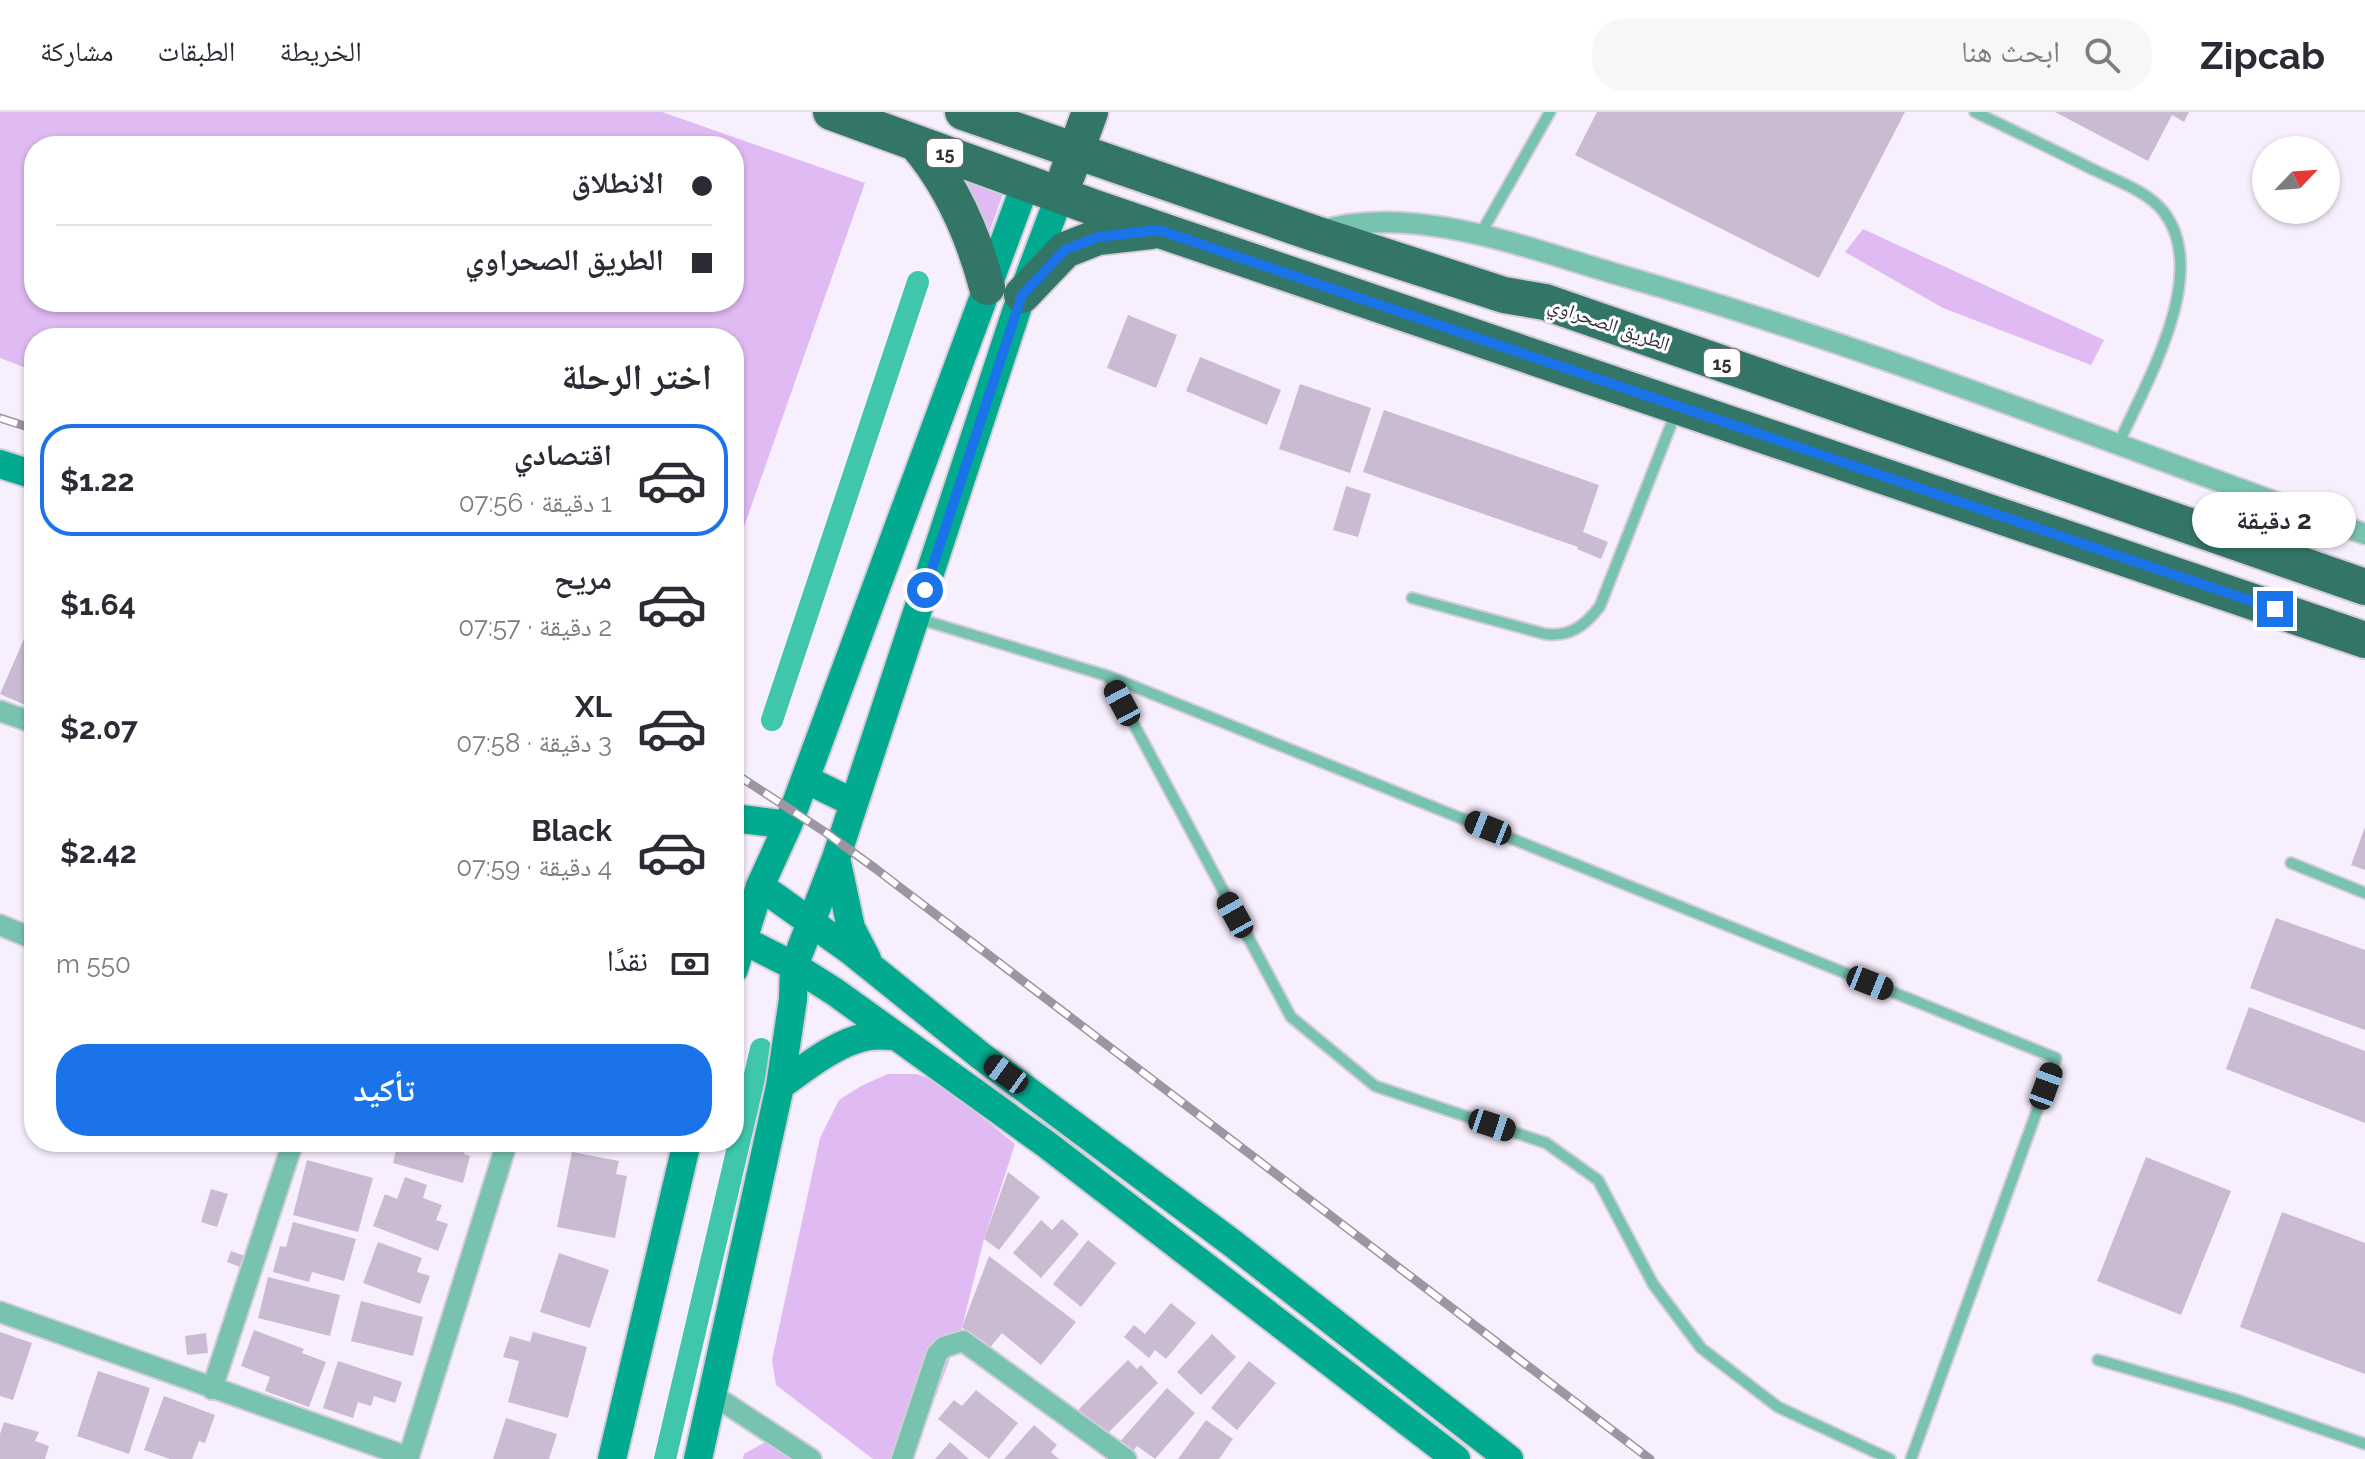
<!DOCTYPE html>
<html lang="ar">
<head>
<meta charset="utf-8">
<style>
	:root { --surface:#fff; --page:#f7f7f7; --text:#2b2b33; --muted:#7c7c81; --line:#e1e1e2; --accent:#1a73e8 }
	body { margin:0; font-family:Raleway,"Noto Naskh Arabic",sans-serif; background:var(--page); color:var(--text); direction:rtl; height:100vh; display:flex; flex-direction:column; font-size:30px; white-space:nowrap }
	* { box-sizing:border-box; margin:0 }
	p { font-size:26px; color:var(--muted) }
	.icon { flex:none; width:44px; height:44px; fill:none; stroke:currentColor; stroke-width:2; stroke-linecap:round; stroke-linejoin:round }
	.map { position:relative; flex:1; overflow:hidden; direction:ltr }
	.side { position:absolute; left:24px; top:216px; width:720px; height:824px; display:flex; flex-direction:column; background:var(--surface); border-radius:32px; box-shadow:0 2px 6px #0004; direction:rtl }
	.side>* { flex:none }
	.guide { position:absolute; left:24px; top:24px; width:720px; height:176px; border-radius:32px; box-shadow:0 2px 6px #0004; direction:rtl; display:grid; align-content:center; height:176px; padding:0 32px; background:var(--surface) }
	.needle { width:52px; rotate:65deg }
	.fabs { position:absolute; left:2252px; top:24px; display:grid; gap:16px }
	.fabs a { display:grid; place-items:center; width:88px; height:88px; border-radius:50%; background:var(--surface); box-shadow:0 2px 6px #0004; font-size:40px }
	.end { position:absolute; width:36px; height:36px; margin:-18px; border:10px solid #1a73e8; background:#fff; box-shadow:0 0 0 4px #fff }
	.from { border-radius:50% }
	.bubble { position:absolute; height:56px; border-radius:28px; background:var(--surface); box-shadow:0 2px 6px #0004; font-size:26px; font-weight:700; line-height:56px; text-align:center; direction:rtl }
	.car { position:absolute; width:24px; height:48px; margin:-24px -12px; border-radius:10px; box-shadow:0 0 6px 2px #0007; background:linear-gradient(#222 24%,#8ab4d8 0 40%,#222 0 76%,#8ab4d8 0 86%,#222 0) }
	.guide b { display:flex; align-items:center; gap:28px; height:76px; font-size:30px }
	.guide b+b { border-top:2px solid var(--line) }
	.guide i { width:20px; height:20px; background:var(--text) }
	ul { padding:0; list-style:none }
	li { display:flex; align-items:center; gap:24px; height:112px; margin:0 16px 12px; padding:0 16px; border:4px solid transparent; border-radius:32px }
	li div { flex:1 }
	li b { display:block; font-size:30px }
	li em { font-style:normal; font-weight:700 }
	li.current { border-color:var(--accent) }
	li>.icon { width:72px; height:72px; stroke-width:1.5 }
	h2 { padding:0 32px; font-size:36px; line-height:96px }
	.pay { display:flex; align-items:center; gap:20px; height:88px; padding:0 32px; font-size:30px }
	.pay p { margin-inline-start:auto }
	.button { display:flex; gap:16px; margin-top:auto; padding:16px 32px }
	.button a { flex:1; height:92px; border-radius:32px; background:var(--accent); color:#fff; font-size:32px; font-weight:700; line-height:92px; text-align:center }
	header { display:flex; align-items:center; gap:48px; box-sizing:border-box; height:112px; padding:0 40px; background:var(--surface); border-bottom:2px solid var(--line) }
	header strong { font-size:38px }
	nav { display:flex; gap:44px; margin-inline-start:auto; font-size:28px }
	.search { width:560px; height:72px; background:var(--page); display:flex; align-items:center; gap:20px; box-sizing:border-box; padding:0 28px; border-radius:32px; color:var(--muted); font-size:30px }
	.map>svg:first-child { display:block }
	.green { fill:#dfbaf3; fill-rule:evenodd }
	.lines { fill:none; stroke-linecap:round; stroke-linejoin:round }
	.canal { stroke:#40c6aa; stroke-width:22 }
	.building { fill:#cabbd3 }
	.lane-casing { stroke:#d5ccda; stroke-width:14 }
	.street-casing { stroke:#d5ccda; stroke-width:24 }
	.secondary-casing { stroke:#d5ccda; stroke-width:32 }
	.highway-casing { stroke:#d5ccda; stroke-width:40 }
	.lane { stroke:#77c3b0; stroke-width:10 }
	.street { stroke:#77c3b0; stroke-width:20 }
	.secondary { stroke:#02aa8f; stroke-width:28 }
	.highway { stroke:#337667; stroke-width:36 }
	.rail-casing { stroke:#9d95a1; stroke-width:9 }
	.rail { stroke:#fff; stroke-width:6; stroke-dasharray:18; stroke-linecap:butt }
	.route { stroke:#1a73e8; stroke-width:10 }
	.labels { text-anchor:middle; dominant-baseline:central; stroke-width:6; stroke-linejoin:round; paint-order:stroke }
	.shield { fill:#fff; stroke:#706c72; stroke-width:2 }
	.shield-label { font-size:18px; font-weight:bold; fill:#332d36 }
	.street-label { font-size:20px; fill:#332d36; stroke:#fff }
</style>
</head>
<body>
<header>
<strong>Zipcab</strong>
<div class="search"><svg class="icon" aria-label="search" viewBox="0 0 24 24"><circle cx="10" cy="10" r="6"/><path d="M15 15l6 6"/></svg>ابحث هنا</div>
<nav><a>الخريطة</a><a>الطبقات</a><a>مشاركة</a></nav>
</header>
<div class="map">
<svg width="2365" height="1347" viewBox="0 0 2365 1347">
	<rect width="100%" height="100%" fill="#f8effe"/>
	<path class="green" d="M0,0H662L865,71L734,443V226H34V259L0,246ZM34,34H734V190H34Z
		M949,51L1007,70L987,127Z
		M1863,117L2104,228L2091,253L1943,196L1845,140Z
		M888,962H917L940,971L1015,1032L984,1127L962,1215L912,1347H873L776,1273L772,1248L820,1026L839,988L861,974Z
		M769,1328L797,1347H743L744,1342Z"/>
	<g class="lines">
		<path class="canal" d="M772,608L918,170
			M665,1347L761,937"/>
	</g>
	<path class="building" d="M1597,0H1905L1819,166L1575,43Z
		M2055,0H2189L2184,10L2172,3L2148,49Z
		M1128,203L1177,223L1156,276L1107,256Z
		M1200,245L1281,278L1267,313L1186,279Z
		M1300,272L1371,296L1350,361L1279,337Z
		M1384,298L1599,373L1583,420L1608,430L1601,447L1577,437L1578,435L1363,360Z
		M1346,374L1371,382L1358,425L1333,418Z
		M34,504V597L0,582Z
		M34,683V709L24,704Z
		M2365,715V758L2351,753Z
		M2276,806L2365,838V918L2250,876Z
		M2249,895L2365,939V1011L2226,957Z
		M398,1030H467L464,1042L470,1044L463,1071L393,1051Z
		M572,1040L619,1049L616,1062L627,1064L615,1126L557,1115Z
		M2146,1045L2231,1079L2181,1203L2097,1169Z
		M307,1048L373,1066L358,1120L293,1103Z
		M1008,1060L1040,1085L999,1138L984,1127Z
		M405,1065L427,1073L423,1086L442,1093L436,1108L448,1112L438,1139L373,1114L385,1082L397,1087Z
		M211,1077L228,1082L217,1115L201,1110Z
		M2282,1100L2365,1131V1262L2240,1215Z
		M1062,1107L1079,1122L1041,1166L1013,1141L1041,1108L1052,1118Z
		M293,1110L356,1127L344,1169L312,1160L309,1170L273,1160L280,1134L286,1135Z
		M1088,1128L1116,1151L1081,1195L1053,1172Z
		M378,1130L422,1146L417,1160L430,1164L420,1192L363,1171Z
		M231,1139L245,1144L240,1155L227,1150Z
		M559,1141L609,1158L590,1216L540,1200Z
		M989,1144L1076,1210L1041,1253L1002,1221L988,1238L962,1215Z
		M268,1165L340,1183L330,1224L258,1206Z
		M361,1189L423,1205L413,1244L351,1229Z
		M1171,1191L1196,1211L1166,1247L1155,1238L1149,1246L1124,1225L1134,1213L1145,1222Z
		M254,1218L304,1237L302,1241L326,1250L309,1295L265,1279L270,1265L241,1254Z
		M0,1220L32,1231L13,1288L0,1284Z
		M533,1220L587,1235L568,1306L508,1290L519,1249L503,1245L510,1224L530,1230Z
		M206,1221L208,1241L187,1243L185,1224Z
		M1212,1222L1236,1245L1201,1283L1177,1260Z
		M1128,1248L1137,1257L1141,1253L1158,1271L1102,1327L1075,1301Z
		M338,1249L402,1270L395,1291L374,1284L371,1294L358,1290L353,1306L323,1296Z
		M1249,1249L1276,1271L1237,1318L1211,1296Z
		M98,1259L150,1276L129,1342L77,1324Z
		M1167,1276L1195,1301L1155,1347L1137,1334L1129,1344L1117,1333Z
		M976,1278L1018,1311L989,1347L938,1307L954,1288L962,1294Z
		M164,1284L215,1303L205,1331L199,1329L192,1347H170L144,1338Z
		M506,1306L557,1322L549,1347H493Z
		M1206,1308L1233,1327L1219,1347H1178Z
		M4,1310L39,1320L35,1329L49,1334L45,1347H0V1322Z
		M1034,1313L1057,1333L1051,1340L1059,1347H1004Z
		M950,1330L969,1347H935Z"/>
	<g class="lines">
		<g class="lane-casing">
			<path id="lane" d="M1975,0C2014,19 2052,37 2090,56C2114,68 2146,78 2163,99C2212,161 2145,272 2118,333
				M1480,123L1550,0
				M1412,486L1545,522C1570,525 1585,514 1600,494L1676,300
				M916,506L1108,564L2056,946L1911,1347
				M1108,564L1291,905L1375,974L1546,1031L1598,1068L1653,1172L1701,1236L1778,1295L1890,1347
				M2291,751L2365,781
				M2098,1248L2237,1288L2365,1332"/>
		</g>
		<g class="street-casing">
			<path id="street" d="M1317,120C1411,89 1532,138 1623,164C1875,236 2118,335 2365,422
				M0,599L34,611
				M0,813L34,827
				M0,1200L408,1345
				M212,1277L293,1030
				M713,1283L811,1347
				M408,1347L507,1030
				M902,1347L937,1242L944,1235L963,1229L1126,1347"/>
		</g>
		<g class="secondary-casing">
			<path id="secondary" d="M0,352L34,363
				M805,667L854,691
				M734,706L788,713
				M836,746L851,816L867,847
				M760,774L851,839L981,944L1232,1131L1509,1347
				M743,828L794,854L835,880L1046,1032L1456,1347
				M734,857L760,774L788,713L1026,71
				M780,974C806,955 838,929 870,924C878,923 887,924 896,924
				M612,1347L687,1030
				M698,1347L780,974L793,887L794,854L836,746L1017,197L1060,83"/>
		</g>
		<g class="highway-casing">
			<path id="highway" d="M831,0L1095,96L2365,528
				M963,0L1313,121L1504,183L1545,190L2365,475
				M916,31C952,73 973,122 987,175
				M1067,63L1090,0
				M1022,183L1065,138L1098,125L1151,119"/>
		</g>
		<use href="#lane" class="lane"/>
		<use href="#street" class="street"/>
		<use href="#secondary" class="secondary"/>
		<use href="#highway" class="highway"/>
		<g class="rail-casing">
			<path id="rail" d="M0,306L34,317
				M734,661L825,720L876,757L1650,1347"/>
		</g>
		<use href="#rail" class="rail"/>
	</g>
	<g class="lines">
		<path class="route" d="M925,478L1022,183L1065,138L1098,125L1159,118L2275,497"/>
	</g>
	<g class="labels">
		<g class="shield">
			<rect x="927" y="27" width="36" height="28" rx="6"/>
			<rect x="1704" y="237" width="36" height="28" rx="6"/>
		</g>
		<g class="shield-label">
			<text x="945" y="41">15</text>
			<text x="1722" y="251">15</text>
		</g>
		<g class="street-label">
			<text transform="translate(1609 212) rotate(19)">الطريق الصحراوي</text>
		</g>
	</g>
</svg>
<div class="fabs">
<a><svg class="needle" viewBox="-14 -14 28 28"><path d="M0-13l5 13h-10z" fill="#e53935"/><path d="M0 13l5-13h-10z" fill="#7c7c81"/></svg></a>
</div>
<i class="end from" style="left:925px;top:478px"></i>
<i class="end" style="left:2275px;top:497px"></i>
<div class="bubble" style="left:2192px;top:380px;width:164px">2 دقيقة</div>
<i class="car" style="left:1122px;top:591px;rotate:332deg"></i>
<i class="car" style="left:1488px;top:716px;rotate:292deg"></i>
<i class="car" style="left:1235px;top:803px;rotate:331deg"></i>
<i class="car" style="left:1870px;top:871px;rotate:112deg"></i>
<i class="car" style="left:1006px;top:962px;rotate:306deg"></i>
<i class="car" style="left:2046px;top:974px;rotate:20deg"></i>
<i class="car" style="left:1492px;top:1013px;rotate:108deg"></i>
<div class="guide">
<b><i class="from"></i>الانطلاق</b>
<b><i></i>الطريق الصحراوي</b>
</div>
<section class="side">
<h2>اختر الرحلة</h2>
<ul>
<li class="current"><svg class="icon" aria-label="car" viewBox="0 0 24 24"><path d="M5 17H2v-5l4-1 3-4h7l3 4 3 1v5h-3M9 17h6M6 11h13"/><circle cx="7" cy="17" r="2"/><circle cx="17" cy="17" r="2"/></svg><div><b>اقتصادي</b><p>1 دقيقة · 07:56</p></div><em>$1.22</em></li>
<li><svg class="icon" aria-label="car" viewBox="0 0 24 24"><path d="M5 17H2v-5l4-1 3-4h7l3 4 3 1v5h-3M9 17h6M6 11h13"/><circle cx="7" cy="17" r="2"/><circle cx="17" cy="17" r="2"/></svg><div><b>مريح</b><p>2 دقيقة · 07:57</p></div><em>$1.64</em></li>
<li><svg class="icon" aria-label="car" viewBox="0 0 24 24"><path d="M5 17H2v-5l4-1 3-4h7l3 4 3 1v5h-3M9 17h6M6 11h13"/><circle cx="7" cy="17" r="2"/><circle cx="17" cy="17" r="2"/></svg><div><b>XL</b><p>3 دقيقة · 07:58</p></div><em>$2.07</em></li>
<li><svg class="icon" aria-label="car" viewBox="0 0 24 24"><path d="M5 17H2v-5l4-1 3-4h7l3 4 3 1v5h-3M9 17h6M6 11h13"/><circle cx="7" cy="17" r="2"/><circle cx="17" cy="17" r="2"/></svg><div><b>Black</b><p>4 دقيقة · 07:59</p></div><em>$2.42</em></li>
</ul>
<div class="pay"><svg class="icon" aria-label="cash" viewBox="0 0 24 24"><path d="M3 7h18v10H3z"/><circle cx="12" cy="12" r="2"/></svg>نقدًا<p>550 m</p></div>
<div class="button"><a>تأكيد</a></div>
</section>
</div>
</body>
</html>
